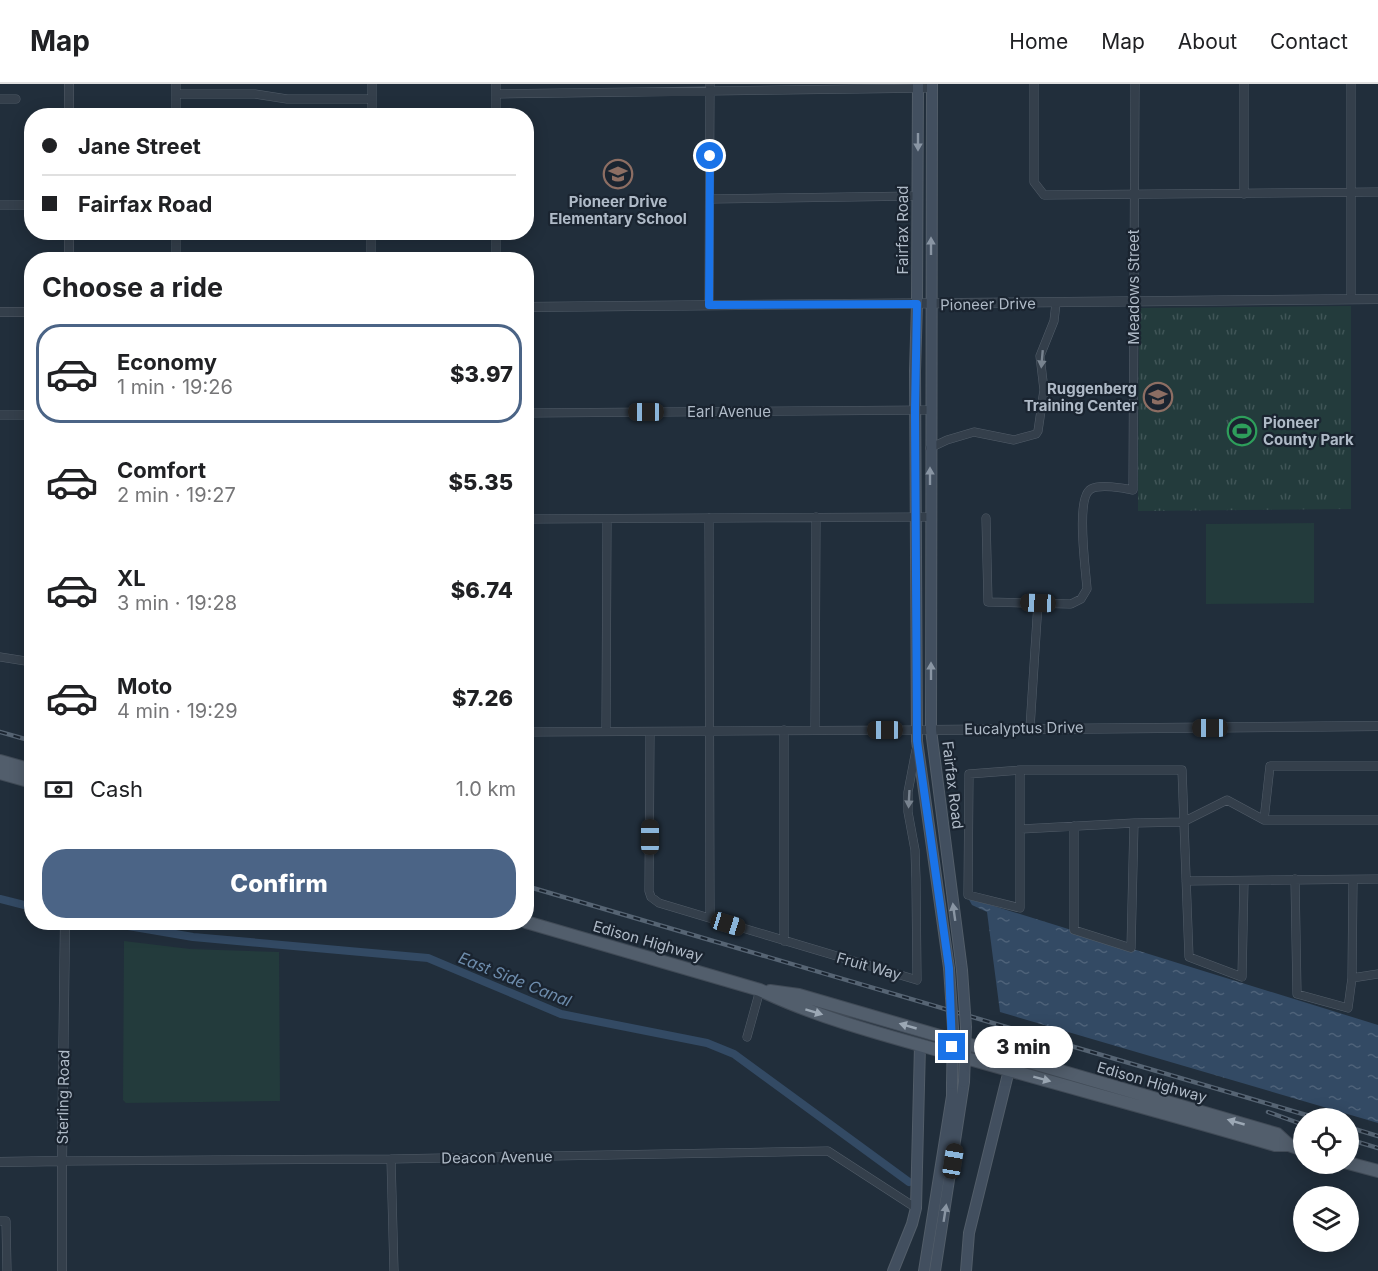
<!DOCTYPE html>
<html lang="en">
<head>
<meta charset="utf-8">
<style>
	:root { --surface:#fff; --page:#f6f6f6; --text:#202124; --muted:#757577; --line:#e0e0e0; --accent:#4b6486 }
	body { margin:0; font-family:Inter,sans-serif; background:var(--page); color:var(--text); height:100vh; display:flex; flex-direction:column; font-size:22px; white-space:nowrap }
	* { box-sizing:border-box; margin:0 }
	p { font-size:20px; color:var(--muted) }
	.icon { flex:none; width:33px; height:33px; fill:none; stroke:currentColor; stroke-width:2; stroke-linecap:round; stroke-linejoin:round }
	.map { position:relative; flex:1; overflow:hidden }
	.drawer { position:absolute; left:24px; top:168px; width:510px; height:678px; display:flex; flex-direction:column; background:var(--surface); border-radius:24px; box-shadow:0 3px 15px #0003 }
	.drawer>* { flex:none }
	.guide { position:absolute; left:24px; top:24px; width:510px; height:132px; border-radius:24px; box-shadow:0 3px 15px #0003; display:grid; align-content:center; height:132px; padding:0 18px; background:var(--surface) }
	.buttons { position:absolute; left:1293px; top:1024px; display:grid; gap:12px }
	.buttons a { display:grid; place-items:center; width:66px; height:66px; border-radius:50%; background:var(--surface); box-shadow:0 3px 15px #0003; font-size:30px }
	.end { position:absolute; width:27px; height:27px; margin:-14px; border:8px solid #1a73e8; background:#fff; box-shadow:0 0 0 3px #fff }
	.from { border-radius:50% }
	.bubble { position:absolute; height:42px; border-radius:21px; background:var(--surface); box-shadow:0 3px 15px #0003; font-size:20px; font-weight:800; line-height:42px; text-align:center }
	.car { position:absolute; width:18px; height:36px; margin:-18px -9px; border-radius:8px; box-shadow:0 0 4px 2px #0007; background:linear-gradient(#222 24%,#8ab4d8 0 40%,#222 0 76%,#8ab4d8 0 86%,#222 0) }
	.guide b { display:flex; align-items:center; gap:21px; height:57px; font-size:22px }
	.guide b+b { border-top:2px solid var(--line) }
	.guide i { width:15px; height:15px; background:var(--text) }
	ul { padding:0; list-style:none }
	li { display:flex; align-items:center; gap:18px; height:99px; margin:0 12px 9px; padding:0 6px; border:3px solid transparent; border-radius:24px }
	li div { flex:1 }
	li b { display:block; font-size:22px }
	li em { font-style:normal; font-weight:800 }
	li.selected { border-color:var(--accent) }
	li>.icon { width:54px; height:54px; stroke-width:1.5 }
	h2 { padding:0 18px; font-size:27px; line-height:72px }
	.pay { display:flex; align-items:center; gap:15px; height:66px; padding:0 18px; font-size:22px }
	.pay p { margin-inline-start:auto }
	.primary-button { display:flex; gap:12px; margin-top:auto; padding:12px 18px }
	.primary-button a { flex:1; height:69px; border-radius:24px; background:var(--accent); color:#fff; font-size:24px; font-weight:800; line-height:69px; text-align:center }
	header { display:flex; align-items:center; gap:36px; box-sizing:border-box; height:84px; padding:0 30px; background:var(--surface); border-bottom:2px solid var(--line) }
	header strong { font-size:28px }
	nav { display:flex; gap:33px; margin-inline-start:auto; font-size:21px }
	.map>svg:first-child { display:block }
	.grass { fill:#233b3c }
	.park { fill:url(#park-tufts) }
	.water { fill:url(#water-ripples) }
	.lines { fill:none; stroke-linecap:round; stroke-linejoin:round }
	.canal { stroke:#334a64; stroke-width:8 }
	.minor-casing { stroke:#525d69; stroke-width:9 }
	.tertiary-casing { stroke:#525d69; stroke-width:10 }
	.secondary-casing { stroke:#525d69; stroke-width:12 }
	.primary-casing { stroke:#414b57; stroke-width:14 }
	.minor { stroke:#343f4b; stroke-width:8 }
	.tertiary { stroke:#343f4b; stroke-width:9 }
	.secondary { stroke:#424f5f; stroke-width:10 }
	.primary { stroke:#525e6c; stroke-width:12 }
	.rail-casing { stroke:#566473; stroke-width:4.5 }
	.rail { stroke:#1a2430; stroke-width:2; stroke-dasharray:7; stroke-linecap:butt }
	.secondary-bridge-casing { stroke:#525d69; stroke-width:12; stroke-linecap:butt }
	.secondary-bridge { stroke:#424f5f; stroke-width:10 }
	.oneway { fill:#8995a3 }
	.oneway2 { fill:#78838f }
	.oneway3 { fill:#9ca8b5 }
	.route { stroke:#1a73e8; stroke-width:8 }
	.labels { text-anchor:middle; dominant-baseline:central; stroke-width:4.5; stroke-linejoin:round; paint-order:stroke }
	.poi-label { font-size:15px; font-weight:bold; fill:#afbac7; stroke:#1a2430 }
	.street-label { font-size:15px; fill:#afbac7; stroke:#1a2430 }
	.water-label { font-size:16px; font-style:italic; fill:#6e8dad; stroke:#1a2430 }
</style>
</head>
<body>
<header>
<strong>Map</strong>
<nav><a>Home</a><a>Map</a><a>About</a><a>Contact</a></nav>
</header>
<div class="map">
<svg width="1378" height="1187" viewBox="0 0 1378 1187">
	<defs>
		<pattern id="park-tufts" width="24" height="20" patternUnits="userSpaceOnUse" patternTransform="scale(1.5)"><rect width="24" height="20" fill="#233b3c"/><path d="M3 7l-1-3M5 7V3M7 7l1-3M15 17l-1-3M17 17v-4M19 17l1-3" fill="none" stroke="#405557"/></pattern>
		<pattern id="water-ripples" width="26" height="14" patternUnits="userSpaceOnUse" patternTransform="scale(1.5)"><rect width="26" height="14" fill="#334a64"/><path d="M2 4q2-2 4 0t4 0M15 11q2-2 4 0t4 0" fill="none" stroke="#4e6279"/></pattern>
	</defs>
	<rect width="100%" height="100%" fill="#212e3b"/>
	<path class="grass" d="M1314,439V519L1206,520V440Z
		M124,857L190,865L279,868L280,1017L126,1019L123,1016Z"/>
	<path class="park" d="M1351,222V425L1138,427L1139,224Z"/>
	<path class="water" d="M968,814L1378,941V1039L1000,928L987,828L972,821Z"/>
	<g class="lines">
		<path class="canal" d="M0,815L32,823
			M105,838L193,853L428,874L561,930L707,959L734,970L909,1098"/>
		<g class="minor-casing">
			<path id="minor" d="M1034,0V98L1044,111L1378,108
				M1244,0V110
				M176,10H255L287,15H372
				M496,10L932,4
				M0,15H16
				M176,32V0
				M372,32V0
				M496,32V0
				M710,115L918,112
				M0,121H32
				M176,176V148
				M371,176V148
				M496,176V148
				M1351,215V0
				M709,221L710,0
				M526,329L931,326
				M0,331H32
				M930,364L947,356L974,348L1014,356L1036,350L1038,347L1044,306L1040,272L1054,237L1056,219
				M709,434L710,834
				M986,434L988,518L1071,520L1081,515L1087,505C1086,487 1075,413 1091,405C1100,400 1124,404 1133,406L1135,0
				M526,435L930,433
				M0,573L32,578
				M1030,644L1038,519
				M815,645L816,433
				M606,647L607,435
				M526,648L931,646
				M650,648L649,807L651,813L659,819L917,896L916,796L915,766L908,728V708L916,666
				M1020,686V824L968,811L969,690L1020,686H1182L1189,873L1242,893L1244,797
				M1264,736L1270,682H1378
				M1074,742V846L1131,864L1134,739
				M1021,745L1134,739L1183,738L1227,716L1264,736H1378
				M1295,795L1297,910L1348,924L1352,894L1353,796
				M1186,797L1378,795
				M784,857V646
				M1352,894L1378,890
				M747,953L760,906
				M391,1075L394,1187
				M62,1077L391,1075L828,1067L916,1124
				M0,1137H6L7,1187"/>
		</g>
		<g class="tertiary-casing">
			<path id="tertiary" d="M69,0V32
				M69,148V176
				M526,223L1378,215
				M0,228H32
				M931,646L1378,642
				M0,1078L62,1077
				M62,1187V1077L65,838"/>
		</g>
		<g class="secondary-casing">
			<path id="secondary" d="M918,0L917,220L915,287L917,657L949,884
				M932,0L931,646L962,886
				M893,1187L912,1140L916,1124L920,961
				M924,1187L952,1012V1000
				M935,1187L964,998
				M966,1187L969,1149L1009,986"/>
		</g>
		<g class="primary-casing">
			<path id="primary" d="M0,677L32,686
				M0,689L32,698
				M526,838L760,906C823,936 892,953 959,972C1064,1002 1170,1030 1275,1061H1289L1304,1066
				M770,907L799,911L1277,1050L1289,1061
				M1348,1079L1378,1087"/>
		</g>
		<use href="#minor" class="minor"/>
		<use href="#tertiary" class="tertiary"/>
		<use href="#secondary" class="secondary"/>
		<use href="#primary" class="primary"/>
		<g class="rail-casing">
			<path id="rail" d="M0,648L32,657
				M526,802L1320,1035
				M1268,1028L1304,1041
				M1348,1043L1378,1052
				M1348,1055L1378,1064"/>
		</g>
		<use href="#rail" class="rail"/>
		<g class="secondary-bridge-casing">
			<path id="secondary-bridge" d="M949,884L953,944L952,1000
				M962,886L966,943L964,998"/>
		</g>
		<use href="#secondary-bridge" class="secondary-bridge"/>
	</g>
	<defs><path id="oneway-solid" d="M-6-.8H1V-3.2L6.5 0L1 3.2V.8H-6Z" transform="scale(1.5)"/></defs>
	<g class="oneway">
		<use href="#oneway-solid" transform="translate(918 58) rotate(90)"/>
		<use href="#oneway-solid" transform="translate(931 162) rotate(-90)"/>
		<use href="#oneway-solid" transform="translate(930 392) rotate(-90)"/>
		<use href="#oneway-solid" transform="translate(931 587) rotate(-90)"/>
		<use href="#oneway-solid" transform="translate(954 828) rotate(-98)"/>
		<use href="#oneway-solid" transform="translate(945 1129) rotate(-81)"/>
	</g>
	<g class="oneway2">
		<use href="#oneway-solid" transform="translate(1042 275) rotate(95)"/>
		<use href="#oneway-solid" transform="translate(909 715) rotate(93)"/>
	</g>
	<g class="oneway3">
		<use href="#oneway-solid" transform="translate(814 928) rotate(17)"/>
		<use href="#oneway-solid" transform="translate(908 942) rotate(-164)"/>
		<use href="#oneway-solid" transform="translate(1042 995) rotate(15)"/>
		<use href="#oneway-solid" transform="translate(1236 1038) rotate(-164)"/>
	</g>
	<g class="lines">
		<path class="route" d="M710,72L709,221L917,220L915,326L917,657L949,884L952,963"/>
	</g>
	<defs>
		<g id="school-ring" transform="scale(1.5)"><circle r="9.5" fill="#1a2430" stroke="#8d6e63" stroke-width="1.5"/><path d="M0-5L7-2L0 1L-7-2ZM-4 1L0 2.5L4 1V4Q0 6-4 4Z" fill="#8d6e63"/></g>
		<g id="stadium-ring" transform="scale(1.5)"><circle r="9.5" fill="#1a2430" stroke="#2e9e5b" stroke-width="1.5"/><path d="M0-5a6.5 5 0 1 0 0 10a6.5 5 0 1 0 0-10ZM-3.5-1.8h7v3.6h-7Z" fill="#2e9e5b"/></g>
	</defs>
	<g fill-rule="evenodd">
		<use href="#school-ring" x="618" y="90"/>
		<use href="#school-ring" x="1158" y="313"/>
		<use href="#stadium-ring" x="1242" y="347"/>
	</g>
	<g class="labels">
		<g class="poi-label">
			<text x="618" y="117">Pioneer Drive<tspan x="618" dy="17">Elementary School</tspan></text>
			<text x="1137" y="304" text-anchor="end">Ruggenberg<tspan x="1137" dy="17">Training Center</tspan></text>
			<text x="1263" y="338" text-anchor="start">Pioneer<tspan x="1263" dy="17">County Park</tspan></text>
		</g>
		<g class="street-label">
			<text transform="translate(902 146) rotate(-90)">Fairfax Road</text>
			<text transform="translate(1133 203) rotate(-90)">Meadows Street</text>
			<text transform="translate(988 220) rotate(-1)">Pioneer Drive</text>
			<text x="729" y="327">Earl Avenue</text>
			<text transform="translate(1024 644) rotate(-1)">Eucalyptus Drive</text>
			<text transform="translate(953 701) rotate(83)">Fairfax Road</text>
			<text transform="translate(648 857) rotate(16)">Edison Highway</text>
			<text transform="translate(869 882) rotate(16)">Fruit Way</text>
			<text transform="translate(1152 998) rotate(16)">Edison Highway</text>
			<text transform="translate(63 1013) rotate(-89)">Sterling Road</text>
			<text transform="translate(497 1073) rotate(-1)">Deacon Avenue</text>
		</g>
		<g class="water-label">
			<text transform="translate(515 895) rotate(22)">East Side Canal</text>
		</g>
	</g>
</svg>
<div class="buttons">
<a><svg class="icon" aria-label="locate" viewBox="0 0 24 24"><circle cx="12" cy="12" r="6"/><path d="M12 2v4M12 18v4M2 12h4M18 12h4"/></svg></a>
<a><svg class="icon" aria-label="layers" viewBox="0 0 24 24"><path d="M12 4l9 5-9 5-9-5zM3 14l9 5 9-5"/></svg></a>
</div>
<i class="end from" style="left:710px;top:72px"></i>
<i class="end" style="left:952px;top:963px"></i>
<div class="bubble" style="left:974px;top:942px;width:99px">3 min</div>
<i class="car" style="left:646px;top:328px;rotate:270deg"></i>
<i class="car" style="left:1038px;top:519px;rotate:272deg"></i>
<i class="car" style="left:1210px;top:644px;rotate:270deg"></i>
<i class="car" style="left:885px;top:646px;rotate:270deg"></i>
<i class="car" style="left:650px;top:753px;rotate:0deg"></i>
<i class="car" style="left:728px;top:840px;rotate:107deg"></i>
<i class="car" style="left:953px;top:1077px;rotate:9deg"></i>
<div class="guide">
<b><i class="from"></i>Jane Street</b>
<b><i></i>Fairfax Road</b>
</div>
<section class="drawer">
<h2>Choose a ride</h2>
<ul>
<li class="selected"><svg class="icon" aria-label="car" viewBox="0 0 24 24"><path d="M5 17H2v-5l4-1 3-4h7l3 4 3 1v5h-3M9 17h6M6 11h13"/><circle cx="7" cy="17" r="2"/><circle cx="17" cy="17" r="2"/></svg><div><b>Economy</b><p>1 min · 19:26</p></div><em>$3.97</em></li>
<li><svg class="icon" aria-label="car" viewBox="0 0 24 24"><path d="M5 17H2v-5l4-1 3-4h7l3 4 3 1v5h-3M9 17h6M6 11h13"/><circle cx="7" cy="17" r="2"/><circle cx="17" cy="17" r="2"/></svg><div><b>Comfort</b><p>2 min · 19:27</p></div><em>$5.35</em></li>
<li><svg class="icon" aria-label="car" viewBox="0 0 24 24"><path d="M5 17H2v-5l4-1 3-4h7l3 4 3 1v5h-3M9 17h6M6 11h13"/><circle cx="7" cy="17" r="2"/><circle cx="17" cy="17" r="2"/></svg><div><b>XL</b><p>3 min · 19:28</p></div><em>$6.74</em></li>
<li><svg class="icon" aria-label="car" viewBox="0 0 24 24"><path d="M5 17H2v-5l4-1 3-4h7l3 4 3 1v5h-3M9 17h6M6 11h13"/><circle cx="7" cy="17" r="2"/><circle cx="17" cy="17" r="2"/></svg><div><b>Moto</b><p>4 min · 19:29</p></div><em>$7.26</em></li>
</ul>
<div class="pay"><svg class="icon" aria-label="cash" viewBox="0 0 24 24"><path d="M3 7h18v10H3z"/><circle cx="12" cy="12" r="2"/></svg>Cash<p>1.0 km</p></div>
<div class="primary-button"><a>Confirm</a></div>
</section>
</div>
</body>
</html>
